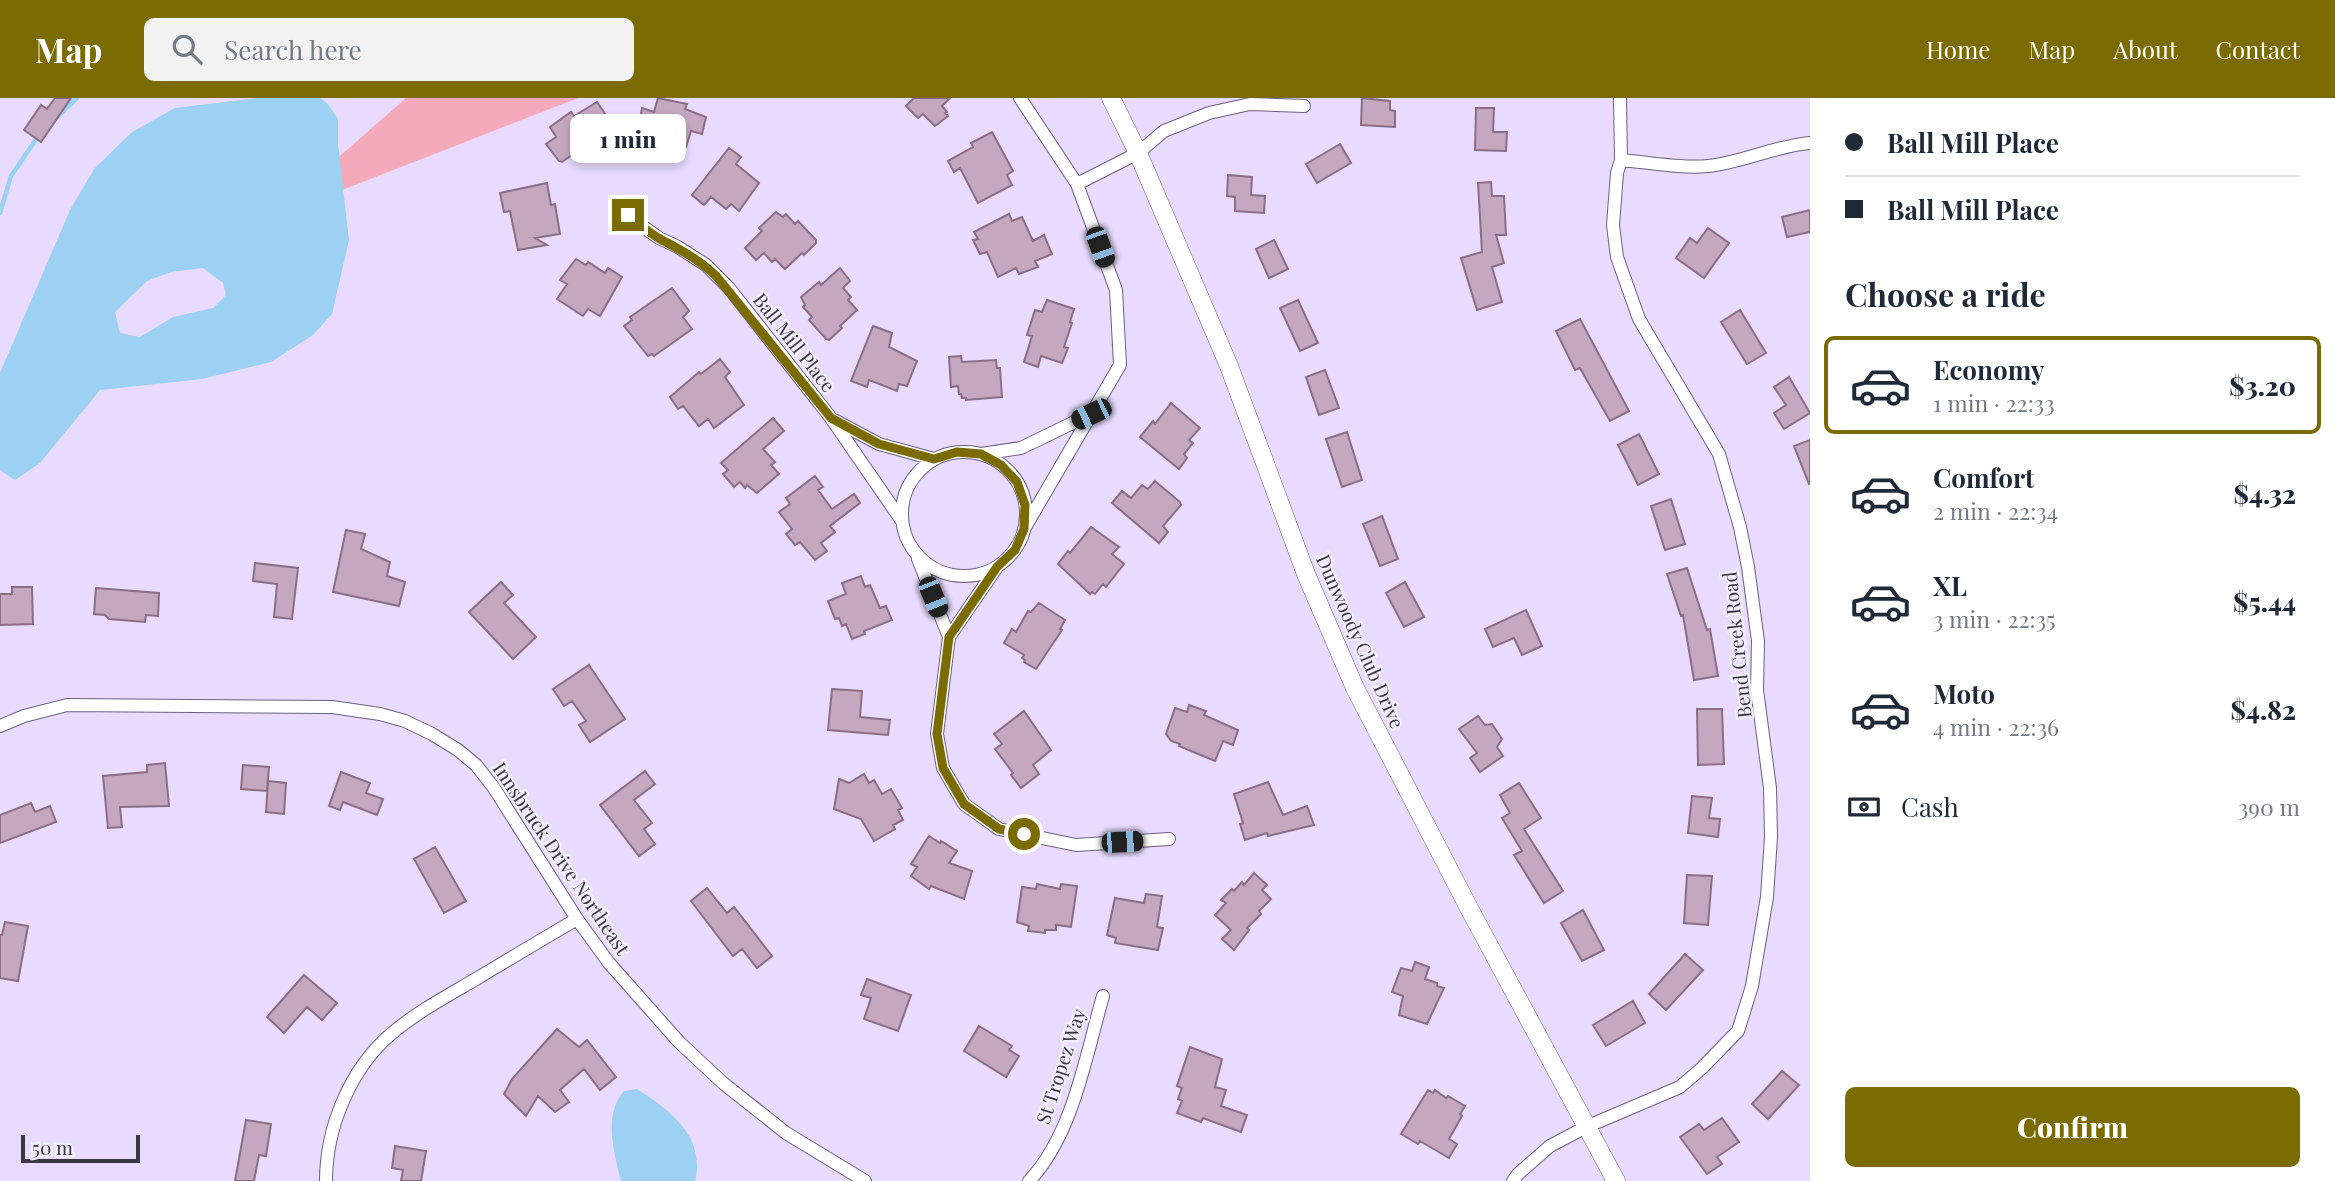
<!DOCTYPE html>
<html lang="en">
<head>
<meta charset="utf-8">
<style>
	:root { --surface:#fff; --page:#f2f2f3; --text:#1f2937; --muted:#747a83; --line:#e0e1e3; --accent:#7b6b03 }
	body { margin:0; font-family:"Playfair Display",serif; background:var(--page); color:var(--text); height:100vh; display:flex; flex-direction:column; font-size:26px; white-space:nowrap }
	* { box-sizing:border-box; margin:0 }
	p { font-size:23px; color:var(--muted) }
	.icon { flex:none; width:38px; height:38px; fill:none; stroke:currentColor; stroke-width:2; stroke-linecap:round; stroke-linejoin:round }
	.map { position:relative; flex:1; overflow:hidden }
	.drawer { display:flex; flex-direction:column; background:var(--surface); width:525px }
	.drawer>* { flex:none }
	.banner { display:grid; align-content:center; height:154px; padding:0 35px; background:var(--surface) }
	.scale { position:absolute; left:21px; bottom:18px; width:119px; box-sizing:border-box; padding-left:7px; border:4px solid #3b3643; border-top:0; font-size:19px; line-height:24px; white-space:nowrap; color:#3b3643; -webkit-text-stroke:5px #f2edfb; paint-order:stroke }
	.end { position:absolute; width:32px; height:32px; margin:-16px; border:9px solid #7b6b03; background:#fff; box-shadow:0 0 0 4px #fff }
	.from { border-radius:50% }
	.bubble { position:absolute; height:49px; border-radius:10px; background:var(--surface); box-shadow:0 4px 10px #0003; font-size:23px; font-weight:800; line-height:49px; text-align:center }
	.car { position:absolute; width:21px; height:42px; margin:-21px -10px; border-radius:9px; box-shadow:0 0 5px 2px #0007; background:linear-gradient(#222 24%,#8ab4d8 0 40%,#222 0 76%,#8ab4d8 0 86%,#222 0) }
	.banner b { display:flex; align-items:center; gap:24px; height:66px; font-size:26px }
	.banner b+b { border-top:2px solid var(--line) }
	.banner i { width:18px; height:18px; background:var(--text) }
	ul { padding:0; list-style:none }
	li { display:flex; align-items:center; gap:21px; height:98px; margin:0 14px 10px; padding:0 21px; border:4px solid transparent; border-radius:10px }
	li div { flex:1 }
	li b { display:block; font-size:26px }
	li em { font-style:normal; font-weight:800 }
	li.on { border-color:var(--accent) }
	li>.icon { width:63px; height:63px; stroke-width:1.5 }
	h2 { padding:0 35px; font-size:32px; line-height:84px }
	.pay { display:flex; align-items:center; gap:18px; height:77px; padding:0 35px; font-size:26px }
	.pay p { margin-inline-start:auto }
	.action { display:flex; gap:14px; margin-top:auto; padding:14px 35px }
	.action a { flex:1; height:80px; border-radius:10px; background:var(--accent); color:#fff; font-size:28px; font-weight:800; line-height:80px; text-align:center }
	header { display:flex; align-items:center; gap:42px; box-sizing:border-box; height:98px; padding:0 35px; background:var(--accent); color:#fff }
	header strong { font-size:33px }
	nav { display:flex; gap:38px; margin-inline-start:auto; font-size:24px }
	.search { width:490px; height:63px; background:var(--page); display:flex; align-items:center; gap:18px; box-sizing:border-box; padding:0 24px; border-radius:10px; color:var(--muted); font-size:26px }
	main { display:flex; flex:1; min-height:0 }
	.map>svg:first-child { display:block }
	.green { fill:#f4aaba }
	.water { fill:#9cd1f4; fill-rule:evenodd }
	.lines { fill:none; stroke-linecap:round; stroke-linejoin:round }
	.stream { stroke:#9cd1f4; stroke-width:4.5 }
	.building { fill:#c6a7c0; stroke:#8a6e85; stroke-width:2 }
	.street-casing { stroke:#6b607e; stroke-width:14 }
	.secondary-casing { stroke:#6b607e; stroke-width:19 }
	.street { stroke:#fff; stroke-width:12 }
	.secondary { stroke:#fff; stroke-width:18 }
	.route { stroke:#7b6b03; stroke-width:9 }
	.labels { text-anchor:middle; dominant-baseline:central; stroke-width:5; stroke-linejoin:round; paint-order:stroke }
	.street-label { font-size:19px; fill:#3b3643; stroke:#f2edfb }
</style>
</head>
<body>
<header>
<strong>Map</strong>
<div class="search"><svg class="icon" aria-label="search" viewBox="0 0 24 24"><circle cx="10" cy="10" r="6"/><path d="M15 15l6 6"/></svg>Search here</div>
<nav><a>Home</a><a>Map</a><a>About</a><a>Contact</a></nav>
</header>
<main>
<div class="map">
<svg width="1810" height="1083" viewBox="0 0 1810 1083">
	<rect width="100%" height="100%" fill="#e8dbff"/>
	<path class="green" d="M406,0H578L268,121Z"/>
	<path class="water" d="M258,0H320L328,6L338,21V46L349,142L332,216L313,237L271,264L202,281L100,292L40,365L15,382L0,372V275L70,112L94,71L132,34L175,10ZM203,170L223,185L226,197L213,210L173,219L140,239L120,235L115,214L147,183L171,174Z
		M637,991C670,1012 706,1039 695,1083H621C614,1055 603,1016 624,993Z"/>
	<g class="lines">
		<path class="stream" d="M55,21L77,0
			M0,115L11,78L39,37"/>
	</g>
	<path class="building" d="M55,0H71L41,44L24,32L41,7L47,11Z
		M658,0L687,6L685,11L706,19L702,36L691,33L686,49L649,40V37L638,33L642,10L654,14Z
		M914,0H950L942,8L947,14L945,15L948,18L935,28L923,16L918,20L906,8Z
		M1362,0L1390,3V12L1395,13V29L1361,27Z
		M597,4L606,17L599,23L596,22L609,41L576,63L572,57L562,64L559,63L546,46L556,39L550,29L571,14L574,18Z
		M1476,10H1494L1493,34H1507L1506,53L1475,52Z
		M992,34L1013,73L1007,77L1012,87L978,105L960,70L954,74L948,63L973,49L971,45Z
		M1340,46L1351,65L1317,85L1306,66Z
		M729,50L741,59L736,66L759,85L739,113L731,106L726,111L711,99L704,107L692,97Z
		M1228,77L1252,79L1251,97L1265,98L1264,115L1235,113V99L1227,98Z
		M1491,84L1492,98H1504L1506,137H1496L1504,165L1492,169L1502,204L1477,212L1461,160L1482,154L1478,85Z
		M547,85L551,107L555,106L560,136L535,140L547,147L518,152L510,113L504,114L500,95Z
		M1810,112V134L1787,139L1782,119Z
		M776,114L783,119L786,116L795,126L798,123L816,142V145L804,157L802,155L785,171L775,161L772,164L764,155L756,162L745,150L762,133L759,130Z
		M1009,116L1012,123L1022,119L1033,143L1044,137L1052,156L1035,163L1038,169L1019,176L1016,170L998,179L987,154L980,156L973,142L978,141L974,134Z
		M1708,130L1729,145L1704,180L1676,160L1690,140L1697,145Z
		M1274,142L1288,171L1269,180L1256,151Z
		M576,161L586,167L588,164L605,175L608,170L622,179L600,218L588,211L583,218L557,201L567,186L560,182Z
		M840,170L850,183L843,190L851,199L848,202L857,212L840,228L842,230L829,242L826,241L809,222L812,219L803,209L805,207L801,199L819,184L821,187Z
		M672,190L689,213L683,219L692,231L654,258L652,256L648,258L624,228L632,222L630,219Z
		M1047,202L1074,211L1070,224L1072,225L1064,249L1068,250L1062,265L1041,258L1038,269L1024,264L1032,238L1027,237L1035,212L1042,214Z
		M1298,202L1318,245L1300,253L1280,210Z
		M1740,212L1766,255L1747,266L1721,224Z
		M1580,221L1629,313L1610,323L1580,270L1575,272L1556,233Z
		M873,228L892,235L889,249L917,263L907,288L899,286L897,293L869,282L867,289L851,283Z
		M961,258L962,264L996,262L997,270H1000L1002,299L966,302V300H962L961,296H959L958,288L951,289L949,259Z
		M720,261L730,274L725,279L744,307L714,330L708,321L699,328L683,308L678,311L670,299L699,274L701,276Z
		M1325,272L1339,310L1319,317L1306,279Z
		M1789,279L1810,315L1784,331L1774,315L1786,307L1774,289Z
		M1171,305L1200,330L1189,342L1193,345L1184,356L1187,360L1179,371L1140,339L1153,323L1155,326Z
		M773,320L784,333L763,351L775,364L771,367L779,376L757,395L747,387L745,390L740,384L734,389L723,376L728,372L721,365Z
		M1347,334L1362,382L1342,389L1326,341Z
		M1639,336L1659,376L1638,387L1618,347Z
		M1810,342V386H1809L1794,348Z
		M815,378L823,389L818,392L832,411L854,396L860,405L830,428L835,434L821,445L827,453L815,462L800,444L795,447L786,436L792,431L779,414L790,406L786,400Z
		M1155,383L1180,404L1181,407L1163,428L1168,434L1159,445L1112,405L1122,393L1131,400L1142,387L1148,391Z
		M1671,401L1685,446L1665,452L1651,408Z
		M1382,418L1398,461L1380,468L1363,426Z
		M1091,429L1119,449L1112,456L1124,466L1106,489L1103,486L1095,496L1092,494L1090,496L1058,466L1068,453L1070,455Z
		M346,432L365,436L361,451L390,464L387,478L405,484L399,508L333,494Z
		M255,465L298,470L292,521L274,519L277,486L253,483Z
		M1687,470L1707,532L1710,531L1718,578L1694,582L1683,517L1681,518L1667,476Z
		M861,478L865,489L870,487L880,510L886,508L892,522L864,533L865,536L852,541L846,526L842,528L839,520L835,521L828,503L846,496L842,485Z
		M501,484L513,497L504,505L536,539L513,561L469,514Z
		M1405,484L1424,519L1404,529L1386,495Z
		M12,489H32L33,526L0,527V496H12Z
		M96,490L159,495L158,518L146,517L145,524L109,521L105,517L94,516Z
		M1039,505L1065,522L1060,531L1062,532L1036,571L1024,564L1025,562L1022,560L1024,557L1004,545L1012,531L1016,534L1028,513L1031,514Z
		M1526,512L1542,548L1522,557L1514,540L1493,549L1485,531Z
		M589,567L625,621L590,644L579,627L586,623L572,603L564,608L553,591Z
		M832,591L862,593L860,619L890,622L888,637L828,632Z
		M1189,607L1206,613L1204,617L1238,632L1233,647L1223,643L1215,663L1179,648L1180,646L1171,643L1166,636L1175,610L1187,614Z
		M1697,611H1722L1724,666L1698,667Z
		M1024,613L1051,652L1033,667L1039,676L1021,690L1011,677L1013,675L995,651L1002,646L994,636Z
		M1478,618L1485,627L1492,626L1502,641L1497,649L1503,658L1480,674L1470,660L1477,655L1459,631Z
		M165,665L169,708L120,709L122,729L108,730L103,678L147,674V667Z
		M243,667L269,669L267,693L241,691Z
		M645,673L655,686L634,702L652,725L644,731L655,746L639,758L600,707Z
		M341,674L370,685L366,695L383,701L377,717L343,704L340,712L329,708Z
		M864,676L869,685L874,682L882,696L891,691L902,710L898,712L903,722L893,727L895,731L874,743L861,721L834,711L839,681L849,685Z
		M268,683L286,685L284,716L266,714Z
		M1268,684L1283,717L1307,708L1314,727L1268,738L1267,735L1245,742L1240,726L1243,725L1234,696Z
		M1519,685L1541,720L1524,731L1563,793L1544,805L1514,757L1522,753L1502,720L1510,715L1500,697Z
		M1692,698L1712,700L1709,720L1720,721L1718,739L1688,735Z
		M31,705L35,714L50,708L56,724L0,745V717Z
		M929,738L940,745L941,743L957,753L949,765L972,773L964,801L931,788L929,791L911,778L917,769L911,766Z
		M435,749L466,803L444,815L414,761Z
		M1254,775L1267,787L1262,792L1271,801L1259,813L1261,816L1247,830L1249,832L1234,852L1222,841L1231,832L1215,817L1226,805L1221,802L1232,791L1234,793L1242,784L1244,787Z
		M1687,777L1712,778L1708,827L1684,825Z
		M1037,786L1060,791L1061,786L1077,788L1071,829L1056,827V832H1045V835L1028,833L1029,828L1017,824L1022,789L1036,791Z
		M707,790L727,815L734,809L772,858L757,870L742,851L733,858L691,803Z
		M1146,796L1162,798L1157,829L1163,830L1158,852L1115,845L1116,840L1107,837L1115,800L1144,805Z
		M1583,812L1604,852L1582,863L1561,825Z
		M5,824L28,828L18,883L0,880V837H2Z
		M1685,856L1703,872L1666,912L1649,896Z
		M1415,864L1429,869L1425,881L1437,885V888L1444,890L1427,926L1399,917L1403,898L1392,894L1401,870L1412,873Z
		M304,877L337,905L322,922L307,909L284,935L267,919Z
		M867,881L911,897L898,933L864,921L871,900L861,897Z
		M1633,903L1645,925L1606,948L1593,927Z
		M979,928L1012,948L1009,952L1019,958L1006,979L964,953Z
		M557,931L579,949L587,942L616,979L600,992L584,971L560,992L569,1004L555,1014L538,998L526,1018L504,996L512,981Z
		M1190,949L1222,961L1215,989L1226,992L1221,1008L1247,1017L1241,1034L1203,1020L1201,1024L1177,1015L1182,1003L1178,1001L1182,990L1177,988Z
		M1782,973L1799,987L1768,1021L1752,1006Z
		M1428,992L1433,995L1435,992L1446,1000L1448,998L1465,1008L1460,1016L1462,1018L1449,1041L1457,1046L1449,1060L1420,1043L1418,1046L1401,1036Z
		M1722,1020L1739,1044L1717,1059L1722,1066L1707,1076L1680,1039L1699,1026L1704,1032Z
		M246,1022L271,1026L266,1058L259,1057L254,1083H235Z
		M395,1048L426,1053L421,1083H401L403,1072L392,1070Z"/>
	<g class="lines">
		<g class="street-casing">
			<path id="street" d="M1020,0L1077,86
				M1621,62C1646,64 1684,71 1708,68C1743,64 1775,48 1810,45
				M628,118L659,140L678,149L706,167L729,190L831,320L902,423
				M834,322L879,346L934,361
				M902 416a62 62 0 1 1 124 0a62 62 0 1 1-124 0Z
				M981,356L1021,350L1091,316
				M1024,431L1120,267L1116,192L1077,86L1138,55L1164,33L1209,15L1250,6L1304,8
				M918,461L949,539
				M997,469L949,539L937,636L943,670L964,706L999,731L1076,747L1169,741
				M0,628L24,618L67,607L332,609L380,616L405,623L432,636L458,652L476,667L494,690L577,821L609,865L679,944L723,985L786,1035L865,1083
				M326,1083C326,1030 350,971 391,936C417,914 447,898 476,881C509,861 543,841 577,821
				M1029,1083C1073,1037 1086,957 1103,898
				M1513,1083L1518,1076L1550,1048L1586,1029L1680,989L1702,970L1738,933L1752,888L1767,799L1771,739L1770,690L1757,592L1758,543L1748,469L1740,429L1719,356L1639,221L1617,159L1613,127L1617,75L1621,62L1620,0"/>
		</g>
		<g class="secondary-casing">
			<path id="secondary" d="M1111,0L1138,55L1229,268L1306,476L1355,590L1470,812L1616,1083"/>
		</g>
		<use href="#street" class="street"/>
		<use href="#secondary" class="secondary"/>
	</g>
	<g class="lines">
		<path class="route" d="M628,117C639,125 649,135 660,141C681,152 700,162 717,179L831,320L879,346L934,361L957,354L981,356L1001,367L1017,384L1025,407L1024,431L1015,452L997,469L949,539L937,636L943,670L964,706L999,731L1024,736"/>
	</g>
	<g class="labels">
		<g class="street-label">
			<text transform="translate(795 244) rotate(52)">Ball Mill Place</text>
			<text transform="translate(1361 543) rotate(66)">Dunwoody Club Drive</text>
			<text transform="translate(1736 547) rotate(-96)">Bend Creek Road</text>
			<text transform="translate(562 760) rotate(56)">Innsbruck Drive Northeast</text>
			<text transform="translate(1060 968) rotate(-72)">St Tropez Way</text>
		</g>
	</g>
</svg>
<div class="scale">50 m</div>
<i class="end from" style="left:1024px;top:736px"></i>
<i class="end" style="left:628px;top:117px"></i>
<div class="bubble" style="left:570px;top:16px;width:116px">1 min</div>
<i class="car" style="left:1100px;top:149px;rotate:160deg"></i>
<i class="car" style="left:1091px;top:316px;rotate:244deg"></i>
<i class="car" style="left:933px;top:499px;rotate:158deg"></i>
<i class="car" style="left:1122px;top:744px;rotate:87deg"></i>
</div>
<section class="drawer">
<div class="banner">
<b><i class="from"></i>Ball Mill Place</b>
<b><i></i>Ball Mill Place</b>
</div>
<h2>Choose a ride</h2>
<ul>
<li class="on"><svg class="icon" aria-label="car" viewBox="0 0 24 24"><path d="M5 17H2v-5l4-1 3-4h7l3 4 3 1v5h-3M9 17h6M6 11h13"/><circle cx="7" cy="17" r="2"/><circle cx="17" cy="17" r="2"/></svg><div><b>Economy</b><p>1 min · 22:33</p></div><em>$3.20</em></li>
<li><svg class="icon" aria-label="car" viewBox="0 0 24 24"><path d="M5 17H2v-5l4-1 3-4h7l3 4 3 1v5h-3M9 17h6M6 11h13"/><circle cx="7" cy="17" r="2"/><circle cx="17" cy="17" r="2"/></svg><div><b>Comfort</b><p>2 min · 22:34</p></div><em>$4.32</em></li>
<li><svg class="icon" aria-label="car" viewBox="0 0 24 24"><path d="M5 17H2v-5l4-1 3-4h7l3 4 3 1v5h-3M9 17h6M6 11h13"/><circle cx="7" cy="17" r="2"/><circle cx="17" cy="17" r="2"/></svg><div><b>XL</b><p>3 min · 22:35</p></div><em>$5.44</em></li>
<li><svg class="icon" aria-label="car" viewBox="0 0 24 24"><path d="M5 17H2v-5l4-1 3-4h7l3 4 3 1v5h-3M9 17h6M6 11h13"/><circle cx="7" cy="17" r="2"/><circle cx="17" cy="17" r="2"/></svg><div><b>Moto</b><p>4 min · 22:36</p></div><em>$4.82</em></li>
</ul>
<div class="pay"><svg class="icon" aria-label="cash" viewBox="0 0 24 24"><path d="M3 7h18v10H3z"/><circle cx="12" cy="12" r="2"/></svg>Cash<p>390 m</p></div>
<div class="action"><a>Confirm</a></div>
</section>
</main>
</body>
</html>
